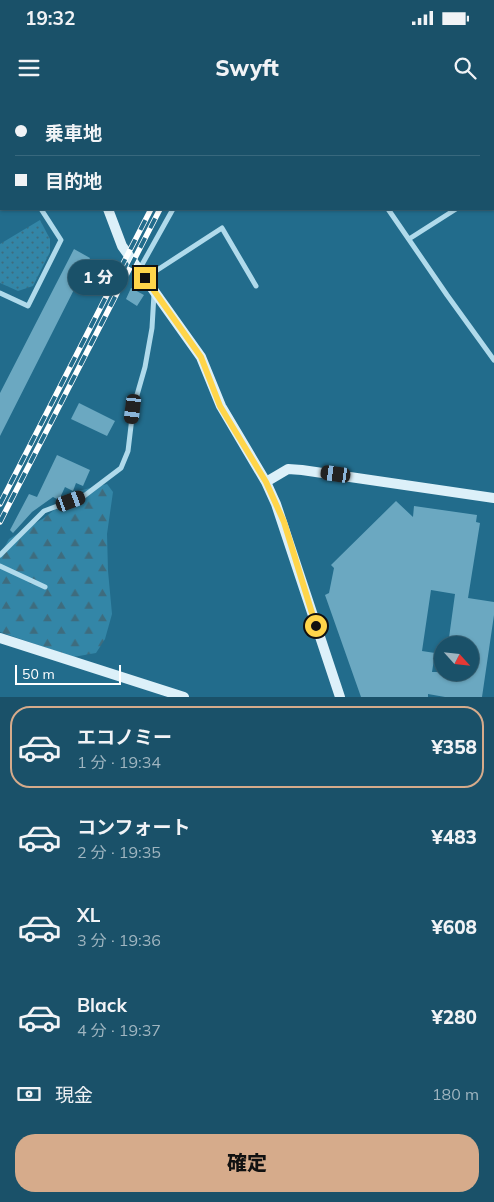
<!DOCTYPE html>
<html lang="ja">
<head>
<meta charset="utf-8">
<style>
	:root { --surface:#1a5169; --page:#275b71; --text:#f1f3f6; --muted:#9fb5c0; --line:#38687d; --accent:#d6ab8b }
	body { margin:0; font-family:Mulish,"Noto Sans JP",sans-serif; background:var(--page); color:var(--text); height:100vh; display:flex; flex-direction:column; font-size:19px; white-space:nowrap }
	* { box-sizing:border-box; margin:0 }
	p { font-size:16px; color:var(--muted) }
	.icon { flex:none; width:28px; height:28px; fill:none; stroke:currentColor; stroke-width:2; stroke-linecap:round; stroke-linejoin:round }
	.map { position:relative; height:597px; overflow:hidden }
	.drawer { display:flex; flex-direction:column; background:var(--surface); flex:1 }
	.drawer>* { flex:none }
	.banner { position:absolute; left:0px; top:0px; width:495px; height:110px; box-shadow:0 1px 4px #0004,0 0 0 1px var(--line); display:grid; align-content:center; height:110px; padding:0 15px; background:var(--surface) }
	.needle { width:32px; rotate:117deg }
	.fabs { position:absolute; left:434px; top:536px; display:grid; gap:10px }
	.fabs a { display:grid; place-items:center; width:45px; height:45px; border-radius:50%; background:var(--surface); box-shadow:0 1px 4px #0004,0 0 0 1px var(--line); font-size:25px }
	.scale { position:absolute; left:15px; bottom:12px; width:106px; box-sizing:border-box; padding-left:5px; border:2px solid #fff; border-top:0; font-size:14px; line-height:18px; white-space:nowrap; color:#fff; -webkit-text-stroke:4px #226c8c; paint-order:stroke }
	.end { position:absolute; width:22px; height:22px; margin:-11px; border:6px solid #ffd54a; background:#111; box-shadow:0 0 0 2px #111 }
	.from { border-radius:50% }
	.bubble { position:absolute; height:35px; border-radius:18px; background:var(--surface); box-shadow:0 1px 4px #0004,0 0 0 1px var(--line); font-size:16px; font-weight:800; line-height:35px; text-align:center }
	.car { position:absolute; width:15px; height:30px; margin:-15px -8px; border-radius:6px; box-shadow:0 0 4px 1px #0007; background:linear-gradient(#222 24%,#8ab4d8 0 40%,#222 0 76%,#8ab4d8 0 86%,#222 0) }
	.banner b { display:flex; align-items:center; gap:18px; height:48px; font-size:19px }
	.banner b+b { border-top:1px solid var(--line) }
	.banner i { width:12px; height:12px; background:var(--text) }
	ul { padding:9px 0 0; list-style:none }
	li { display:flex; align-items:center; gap:15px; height:82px; margin:0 10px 8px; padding:0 5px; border:2px solid transparent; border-radius:20px }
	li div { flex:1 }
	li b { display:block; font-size:19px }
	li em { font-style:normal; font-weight:800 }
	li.on { border-color:var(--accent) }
	li>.icon { width:45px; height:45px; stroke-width:1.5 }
	.pay { display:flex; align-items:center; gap:12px; height:55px; padding:0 15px; font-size:19px }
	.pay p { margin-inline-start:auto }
	.cta { display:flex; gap:10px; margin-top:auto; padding:10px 15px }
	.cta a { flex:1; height:58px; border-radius:20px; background:var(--accent); color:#111; font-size:20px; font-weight:800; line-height:58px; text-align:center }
	.status { display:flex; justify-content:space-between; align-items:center; height:35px; padding:0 25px; background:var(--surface); direction:ltr }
	.status svg { height:14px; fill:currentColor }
	header { display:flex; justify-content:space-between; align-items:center; height:65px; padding:0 15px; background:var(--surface); font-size:22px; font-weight:800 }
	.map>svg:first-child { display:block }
	.forest { fill:url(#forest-firs) }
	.park { fill:url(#park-dots) }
	.building { fill:#6ba8c1; fill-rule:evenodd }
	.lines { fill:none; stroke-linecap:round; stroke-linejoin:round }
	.street { stroke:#b0daeb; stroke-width:5 }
	.secondary { stroke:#dcf0f9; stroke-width:10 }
	.rail-casing { stroke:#fff; stroke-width:5.5 }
	.rail { stroke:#226c8c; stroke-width:4; stroke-dasharray:11; stroke-linecap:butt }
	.route { stroke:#ffd54a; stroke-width:6 }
</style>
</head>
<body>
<div class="status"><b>19:32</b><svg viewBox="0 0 49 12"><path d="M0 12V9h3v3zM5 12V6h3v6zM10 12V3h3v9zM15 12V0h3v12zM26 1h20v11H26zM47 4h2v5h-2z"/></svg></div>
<header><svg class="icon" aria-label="menu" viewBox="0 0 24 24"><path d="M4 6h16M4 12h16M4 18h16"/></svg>Swyft<svg class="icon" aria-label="search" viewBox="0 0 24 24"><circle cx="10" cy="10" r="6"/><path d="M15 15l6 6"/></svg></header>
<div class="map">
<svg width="494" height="597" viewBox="0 0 494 597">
	<defs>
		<pattern id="forest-firs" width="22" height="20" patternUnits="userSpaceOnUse" patternTransform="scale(1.25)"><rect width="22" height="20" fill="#3386a7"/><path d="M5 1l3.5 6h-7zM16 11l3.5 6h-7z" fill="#3e6c7e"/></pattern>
		<pattern id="park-dots" width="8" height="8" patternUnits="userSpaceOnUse" patternTransform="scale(1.25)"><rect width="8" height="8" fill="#3386a7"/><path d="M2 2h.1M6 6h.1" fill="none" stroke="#3e6c7e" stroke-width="1.8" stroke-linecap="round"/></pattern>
	</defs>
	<rect width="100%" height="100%" fill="#226c8c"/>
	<path class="forest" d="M107,384L113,392L107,434L108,471L112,514L105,539L96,553L73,557L0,532V455L9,439L44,418L78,391Z"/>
	<path class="park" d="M40,120L50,139V152L33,186L18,191L0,183V144Z"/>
	<path class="building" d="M74,149L90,158L0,336V293Z
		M131,188L144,195L137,206L126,199Z
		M79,303L115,321L107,336L71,319Z
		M57,355L90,370L83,386L76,383L73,391L65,387L59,400L53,397L32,412L13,433L10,430L29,394L37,397Z
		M396,401L413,417L414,406L477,415L476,422L480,423L468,498L494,502V515L482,597H445L428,594V597H361L325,495L329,493L334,468L331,465ZM431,490L455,494L448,545H470V572H432L435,553L422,551Z"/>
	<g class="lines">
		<path class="street" d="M324,0V1
			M240,1L241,0
			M350,1L353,0
			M388,109L447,195L494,260
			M409,139L456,109
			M139,170L173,109
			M145,178L222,128L256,186
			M0,193L28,206L61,140L41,109
			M0,455L44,411L84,396L121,368L128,351L133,309L145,267L152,228L154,194
			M0,466L45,487"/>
		<path class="secondary" d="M92,0V1
			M108,109L122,146L201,257L221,306L266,382L276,404L340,597
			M266,382L288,369L302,370L494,398
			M0,538L184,597"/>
		<g class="rail-casing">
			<path id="rail" d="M212,1L213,0
				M223,1L224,0
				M0,404L151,109
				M0,422L160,109"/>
		</g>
		<use href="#rail" class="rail"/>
	</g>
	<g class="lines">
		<path class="route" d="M145,178L201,257L220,306L266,382L284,422L316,526"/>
	</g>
</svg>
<div class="fabs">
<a><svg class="needle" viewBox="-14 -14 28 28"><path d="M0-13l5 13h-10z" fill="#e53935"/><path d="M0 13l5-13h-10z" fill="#9fb5c0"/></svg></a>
</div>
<div class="scale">50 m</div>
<i class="end from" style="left:316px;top:526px"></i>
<i class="end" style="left:145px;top:178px"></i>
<div class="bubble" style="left:68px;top:160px;width:60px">1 分</div>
<i class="car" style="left:133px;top:309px;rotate:187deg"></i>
<i class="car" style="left:336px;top:374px;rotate:278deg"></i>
<i class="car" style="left:71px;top:401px;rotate:70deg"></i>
<div class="banner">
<b><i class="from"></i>乗車地</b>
<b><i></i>目的地</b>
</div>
</div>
<section class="drawer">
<ul>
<li class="on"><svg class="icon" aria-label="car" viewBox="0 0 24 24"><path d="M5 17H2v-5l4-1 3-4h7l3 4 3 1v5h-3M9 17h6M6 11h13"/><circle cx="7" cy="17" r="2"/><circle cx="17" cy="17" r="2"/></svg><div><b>エコノミー</b><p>1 分 · 19:34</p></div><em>¥358</em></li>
<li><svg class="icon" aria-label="car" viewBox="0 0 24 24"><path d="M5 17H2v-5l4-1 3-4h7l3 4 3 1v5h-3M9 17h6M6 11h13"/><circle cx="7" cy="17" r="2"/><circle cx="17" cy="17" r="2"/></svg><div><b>コンフォート</b><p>2 分 · 19:35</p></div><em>¥483</em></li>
<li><svg class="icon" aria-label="car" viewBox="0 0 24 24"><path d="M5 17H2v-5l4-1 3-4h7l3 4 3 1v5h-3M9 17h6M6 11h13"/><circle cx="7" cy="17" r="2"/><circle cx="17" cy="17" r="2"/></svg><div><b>XL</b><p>3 分 · 19:36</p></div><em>¥608</em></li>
<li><svg class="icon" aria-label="car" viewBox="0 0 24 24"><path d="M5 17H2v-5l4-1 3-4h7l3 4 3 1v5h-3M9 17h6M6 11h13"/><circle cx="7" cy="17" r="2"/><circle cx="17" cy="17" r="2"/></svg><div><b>Black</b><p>4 分 · 19:37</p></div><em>¥280</em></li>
</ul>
<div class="pay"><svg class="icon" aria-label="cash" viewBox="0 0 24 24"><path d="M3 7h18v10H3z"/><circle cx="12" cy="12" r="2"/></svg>現金<p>180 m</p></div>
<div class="cta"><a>確定</a></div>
</section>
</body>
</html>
